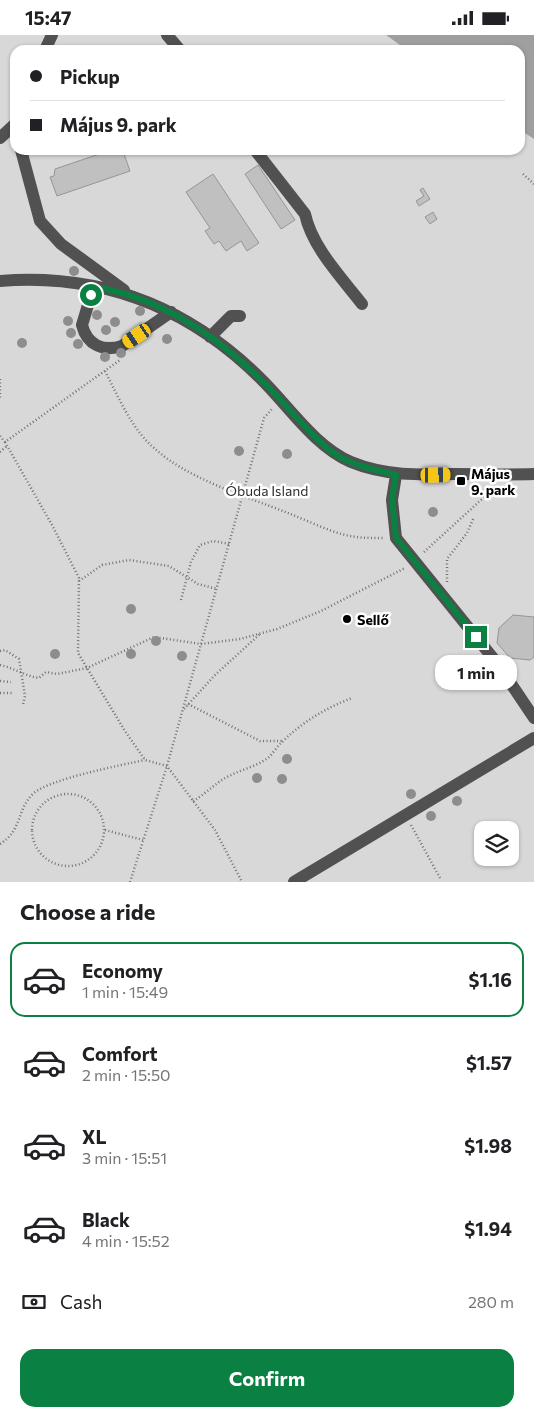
<!DOCTYPE html>
<html lang="en">
<head>
<meta charset="utf-8">
<style>
	:root { --surface:#fff; --page:#f2f2f2; --text:#202124; --muted:#757577; --line:#e0e0e0; --accent:#0b8043 }
	body { margin:0; font-family:Commissioner,sans-serif; background:var(--page); color:var(--text); height:100vh; display:flex; flex-direction:column; font-size:19px; white-space:nowrap }
	* { box-sizing:border-box; margin:0 }
	p { font-size:16px; color:var(--muted) }
	.icon { flex:none; width:28px; height:28px; fill:none; stroke:currentColor; stroke-width:2; stroke-linecap:round; stroke-linejoin:round }
	.map { position:relative; height:847px; overflow:hidden }
	.details { display:flex; flex-direction:column; background:var(--surface); flex:1 }
	.details>* { flex:none }
	.guide { position:absolute; left:10px; top:10px; width:515px; height:110px; border-radius:15px; box-shadow:0 1px 4px #0004; display:grid; align-content:center; height:110px; padding:0 20px; background:var(--surface) }
	.buttons { position:absolute; left:474px; top:786px; display:grid; gap:10px }
	.buttons a { display:grid; place-items:center; width:45px; height:45px; border-radius:10px; background:var(--surface); box-shadow:0 1px 4px #0004; font-size:25px }
	.end { position:absolute; width:22px; height:22px; margin:-11px; border:6px solid #0b8043; background:#fff; box-shadow:0 0 0 2px #fff }
	.from { border-radius:50% }
	.bubble { position:absolute; height:35px; border-radius:15px; background:var(--surface); box-shadow:0 1px 4px #0004; font-size:16px; font-weight:700; line-height:35px; text-align:center }
	.car { position:absolute; width:15px; height:30px; margin:-15px -8px; border-radius:6px; box-shadow:0 0 4px 1px #0007; background:linear-gradient(#f5c518 24%,#345 0 40%,#f5c518 0 76%,#345 0 86%,#f5c518 0) }
	.guide b { display:flex; align-items:center; gap:18px; height:48px; font-size:19px }
	.guide b+b { border-top:1px solid var(--line) }
	.guide i { width:12px; height:12px; background:var(--text) }
	ul { padding:0; list-style:none }
	li { display:flex; align-items:center; gap:15px; height:75px; margin:0 10px 8px; padding:0 10px; border:2px solid transparent; border-radius:15px }
	li div { flex:1 }
	li b { display:block; font-size:19px }
	li em { font-style:normal; font-weight:700 }
	li.on { border-color:var(--accent) }
	li>.icon { width:45px; height:45px; stroke-width:1.5 }
	h2 { padding:0 20px; font-size:22px; line-height:60px }
	.pay { display:flex; align-items:center; gap:12px; height:55px; padding:0 20px; font-size:19px }
	.pay p { margin-inline-start:auto }
	.primary-button { display:flex; gap:10px; margin-top:auto; padding:10px 20px }
	.primary-button a { flex:1; height:58px; border-radius:15px; background:var(--accent); color:#fff; font-size:20px; font-weight:700; line-height:58px; text-align:center }
	.status { display:flex; justify-content:space-between; align-items:center; height:35px; padding:0 25px; background:var(--surface); direction:ltr }
	.status svg { height:14px; fill:currentColor }
	.map>svg:first-child { display:block }
	.green { fill:#d8d8d8; fill-rule:evenodd }
	.water { fill:#9f9f9f }
	.building { fill:#c0c0c0; stroke:#959595 }
	.lines { fill:none; stroke-linecap:round; stroke-linejoin:round }
	.path { stroke:#737373; stroke-width:2.5; stroke-dasharray:1 2.5; stroke-linecap:butt }
	.minor { stroke:#515151; stroke-width:12 }
	.tree { fill:#8d8d8d }
	.route { stroke:#0b8043; stroke-width:6 }
	.poi-dot { fill:#000; stroke:#fff; stroke-width:2 }
	.labels { text-anchor:middle; dominant-baseline:central; stroke-width:5; stroke-linejoin:round; paint-order:stroke }
	.poi-label { font-size:14px; font-weight:bold; fill:#000; stroke:#fff; text-anchor:start }
	.park-label { font-size:14px; fill:#2f2f2f; stroke:#fff }
</style>
</head>
<body>
<div class="status"><b>15:47</b><svg viewBox="0 0 49 12"><path d="M0 12V9h3v3zM5 12V6h3v6zM10 12V3h3v9zM15 12V0h3v12zM26 1h20v11H26zM47 4h2v5h-2z"/></svg></div>
<div class="map">
<svg width="534" height="847" viewBox="0 0 534 847">
	<rect width="100%" height="100%" fill="#fff"/>
	<path class="green" d="M0,0H386L414,15H15V115H520V95L534,104V847H0ZM482,795H510V822H482Z"/>
	<path class="water" d="M386,0H534V104L520,95V15H407Z"/>
	<path class="building" d="M111,115L123,116L130,136L57,161L50,142L54,141L55,134Z
		M258,130L295,185L281,194L245,139Z
		M213,139L259,208L247,216L241,206L226,216L219,206L214,209L205,196L210,193L186,157Z
		M423,153L430,164L419,171L416,166L424,161L420,155Z
		M433,177L437,184L430,189L425,182Z
		M513,580L534,582V622L530,625L510,623L497,608L499,593Z"/>
	<g class="lines">
		<path class="path" d="M523,139L534,149
			M105,336C119,363 131,393 154,413C188,444 245,461 288,478C306,485 326,495 345,500C358,503 370,503 383,503
			M0,344V365
			M0,401L5,407L120,325
			M5,407L52,490L79,543L78,618L125,696L145,725L167,731L215,795L242,847
			M0,417L7,411
			M424,517L482,464L486,451
			M79,546L102,530L129,525L169,531L198,549L217,554
			M447,547V524L467,498L474,482
			M181,565L191,527L200,510L213,506L230,509
			M0,616L5,615L19,624L25,661L23,670
			M0,630C14,633 25,641 39,643L46,637L57,639L87,633L154,602L201,609L240,604L277,594L321,576L405,533
			M0,646L11,647
			M0,658H13
			M188,669L260,706H282
			M184,674L215,640L260,599
			M32 795a36 36 0 1 1 72 0a36 36 0 1 1-72 0Z
			M193,766C206,759 217,746 231,740C243,734 258,731 269,722C273,718 277,712 281,708C302,687 326,673 352,663
			M411,790L440,843
			M105,795L143,805
			M0,809C23,795 16,774 34,758C50,744 121,730 145,725
			M130,847L167,731L264,383L272,374"/>
		<path class="minor" d="M167,0L180,15
			M45,15L52,0
			M0,103L14,90
			M21,115L40,186L61,209L124,255
			M255,115L305,179C312,212 341,242 362,269
			M0,246C101,238 188,272 260,343C288,370 314,411 351,427C385,441 419,440 455,439C481,439 508,440 534,439
			M87,251L91,260L82,290C87,310 103,317 122,311L171,277
			M210,302L231,281H240
			M396,440L392,465L396,503L497,628L534,683
			M294,847L534,703"/>
	</g>
	<g class="tree">
		<circle cx="74" cy="236" r="5"/>
		<circle cx="140" cy="276" r="5"/>
		<circle cx="97" cy="280" r="5"/>
		<circle cx="68" cy="286" r="5"/>
		<circle cx="115" cy="287" r="5"/>
		<circle cx="106" cy="295" r="5"/>
		<circle cx="71" cy="298" r="5"/>
		<circle cx="167" cy="304" r="5"/>
		<circle cx="22" cy="308" r="5"/>
		<circle cx="78" cy="309" r="5"/>
		<circle cx="121" cy="318" r="5"/>
		<circle cx="105" cy="322" r="5"/>
		<circle cx="239" cy="416" r="5"/>
		<circle cx="287" cy="419" r="5"/>
		<circle cx="433" cy="477" r="5"/>
		<circle cx="131" cy="574" r="5"/>
		<circle cx="156" cy="606" r="5"/>
		<circle cx="55" cy="619" r="5"/>
		<circle cx="131" cy="619" r="5"/>
		<circle cx="182" cy="621" r="5"/>
		<circle cx="287" cy="724" r="5"/>
		<circle cx="257" cy="743" r="5"/>
		<circle cx="282" cy="744" r="5"/>
		<circle cx="411" cy="759" r="5"/>
		<circle cx="457" cy="766" r="5"/>
		<circle cx="431" cy="781" r="5"/>
	</g>
	<g class="lines">
		<path class="route" d="M91,260L89,265L101,253C170,266 228,309 276,360C295,380 315,406 338,421C355,431 377,435 396,440L392,465L396,503L476,602"/>
	</g>
	<g class="poi-dot">
		<rect x="456" y="441" width="10" height="10" rx="2.5"/>
		<circle cx="347" cy="584" r="5"/>
	</g>
	<g class="labels">
		<g class="poi-label">
			<text x="471" y="438">Május<tspan x="471" dy="16">9. park</tspan></text>
			<text x="357" y="584">Sellő</text>
		</g>
		<g class="park-label">
			<text x="267" y="455">Óbuda Island</text>
		</g>
	</g>
</svg>
<div class="buttons">
<a><svg class="icon" aria-label="layers" viewBox="0 0 24 24"><path d="M12 4l9 5-9 5-9-5zM3 14l9 5 9-5"/></svg></a>
</div>
<i class="end from" style="left:91px;top:260px"></i>
<i class="end" style="left:476px;top:602px"></i>
<div class="bubble" style="left:435px;top:620px;width:82px">1 min</div>
<i class="car" style="left:137px;top:301px;rotate:236deg"></i>
<i class="car" style="left:436px;top:440px;rotate:89deg"></i>
<div class="guide">
<b><i class="from"></i>Pickup</b>
<b><i></i>Május 9. park</b>
</div>
</div>
<section class="details">
<h2>Choose a ride</h2>
<ul>
<li class="on"><svg class="icon" aria-label="car" viewBox="0 0 24 24"><path d="M5 17H2v-5l4-1 3-4h7l3 4 3 1v5h-3M9 17h6M6 11h13"/><circle cx="7" cy="17" r="2"/><circle cx="17" cy="17" r="2"/></svg><div><b>Economy</b><p>1 min · 15:49</p></div><em>$1.16</em></li>
<li><svg class="icon" aria-label="car" viewBox="0 0 24 24"><path d="M5 17H2v-5l4-1 3-4h7l3 4 3 1v5h-3M9 17h6M6 11h13"/><circle cx="7" cy="17" r="2"/><circle cx="17" cy="17" r="2"/></svg><div><b>Comfort</b><p>2 min · 15:50</p></div><em>$1.57</em></li>
<li><svg class="icon" aria-label="car" viewBox="0 0 24 24"><path d="M5 17H2v-5l4-1 3-4h7l3 4 3 1v5h-3M9 17h6M6 11h13"/><circle cx="7" cy="17" r="2"/><circle cx="17" cy="17" r="2"/></svg><div><b>XL</b><p>3 min · 15:51</p></div><em>$1.98</em></li>
<li><svg class="icon" aria-label="car" viewBox="0 0 24 24"><path d="M5 17H2v-5l4-1 3-4h7l3 4 3 1v5h-3M9 17h6M6 11h13"/><circle cx="7" cy="17" r="2"/><circle cx="17" cy="17" r="2"/></svg><div><b>Black</b><p>4 min · 15:52</p></div><em>$1.94</em></li>
</ul>
<div class="pay"><svg class="icon" aria-label="cash" viewBox="0 0 24 24"><path d="M3 7h18v10H3z"/><circle cx="12" cy="12" r="2"/></svg>Cash<p>280 m</p></div>
<div class="primary-button"><a>Confirm</a></div>
</section>
</body>
</html>
